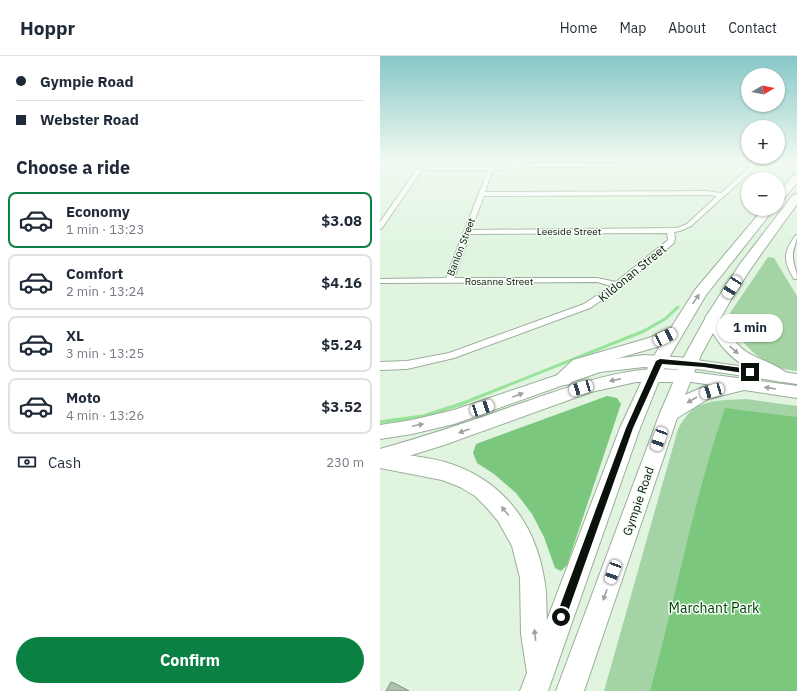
<!DOCTYPE html>
<html lang="en">
<head>
<meta charset="utf-8">
<style>
	:root { --surface:#fff; --page:#f2f2f3; --text:#1f2937; --muted:#747a83; --line:#e0e1e3; --accent:#0b8043 }
	body { margin:0; font-family:"IBM Plex Sans",sans-serif; background:var(--page); color:var(--text); height:100vh; display:flex; flex-direction:column; font-size:15px; white-space:nowrap }
	* { box-sizing:border-box; margin:0 }
	p { font-size:13px; color:var(--muted) }
	.icon { flex:none; width:22px; height:22px; fill:none; stroke:currentColor; stroke-width:2; stroke-linecap:round; stroke-linejoin:round }
	.map { position:relative; flex:1; overflow:hidden }
	.side { display:flex; flex-direction:column; background:var(--surface); width:380px }
	.side>* { flex:none }
	.top-card { display:grid; align-content:center; height:88px; padding:0 16px; background:var(--surface) }
	.needle { width:26px; rotate:80deg }
	.fabs { position:absolute; left:361px; top:12px; display:grid; gap:8px }
	.fabs a { display:grid; place-items:center; width:44px; height:44px; border-radius:50%; background:var(--surface); box-shadow:0 1px 3px #0004; font-size:20px }
	.end { position:absolute; width:18px; height:18px; margin:-9px; border:5px solid #0b110b; background:#fff; box-shadow:0 0 0 2px #fff }
	.from { border-radius:50% }
	.bubble { position:absolute; height:28px; border-radius:14px; background:var(--surface); box-shadow:0 1px 3px #0004; font-size:13px; font-weight:800; line-height:28px; text-align:center }
	.car { position:absolute; width:12px; height:24px; margin:-12px -6px; border-radius:5px; box-shadow:0 0 3px 1px #0007; background:linear-gradient(#fff 24%,#345 0 40%,#fff 0 76%,#345 0 86%,#fff 0) }
	.top-card b { display:flex; align-items:center; gap:14px; height:38px; font-size:15px }
	.top-card b+b { border-top:1px solid var(--line) }
	.top-card i { width:10px; height:10px; background:var(--text) }
	ul { padding:0; list-style:none }
	li { display:flex; align-items:center; gap:12px; height:56px; margin:0 8px 6px; padding:0 8px; border:2px solid var(--line); border-radius:8px }
	li div { flex:1 }
	li b { display:block; font-size:15px }
	li em { font-style:normal; font-weight:800 }
	li.current { border-color:var(--accent) }
	li>.icon { width:36px; height:36px; stroke-width:1.5 }
	h2 { padding:0 16px; font-size:18px; line-height:48px }
	.pay { display:flex; align-items:center; gap:10px; height:44px; padding:0 16px; font-size:15px }
	.pay p { margin-inline-start:auto }
	.button { display:flex; gap:8px; margin-top:auto; padding:8px 16px }
	.button a { flex:1; height:46px; border-radius:24px; background:var(--accent); color:#fff; font-size:16px; font-weight:800; line-height:46px; text-align:center }
	header { display:flex; align-items:center; gap:24px; box-sizing:border-box; height:56px; padding:0 20px; background:var(--surface); border-bottom:1px solid var(--line) }
	header strong { font-size:19px }
	nav { display:flex; gap:22px; margin-inline-start:auto; font-size:14px }
	main { display:flex; flex:1; min-height:0 }
	.map>svg:first-child { display:block }
	.green { fill:#a4d4a5 }
	.forest { fill:#7bc77e }
	.lines { fill:none; stroke-linecap:round; stroke-linejoin:round }
	.stream-far1 { stroke:#97e399; stroke-width:3 }
	.stream { stroke:#97e399; stroke-width:3.5 }
	.building { fill:#afc2af; stroke:#7d8e7d }
	.minor-casing { stroke:#9bae9b; stroke-width:2 }
	.secondary-casing { stroke:#9bae9b; stroke-width:2 }
	.primary-casing { stroke:#9bae9b; stroke-width:2 }
	.trunk-casing { stroke:#9bae9b; stroke-width:2 }
	.minor { fill:#fff; fill-rule:evenodd }
	.secondary { fill:#fff; fill-rule:evenodd }
	.primary { fill:#fff; fill-rule:evenodd }
	.trunk { fill:#fff; fill-rule:evenodd }
	.oneway { fill:#9da09d }
	.route { fill:#0b110b }
	.labels { text-anchor:middle; dominant-baseline:central; stroke-width:3; stroke-linejoin:round; paint-order:stroke }
	.far-street-label { font-size:10px; fill:#0b110b; stroke:#f3fef3 }
	.street-label { font-size:12px; fill:#0b110b; stroke:#f3fef3 }
	.near-park-label { font-size:14px; fill:#013a0b; stroke:#f3fef3 }
</style>
</head>
<body>
<header>
<strong>Hoppr</strong>
<nav><a>Home</a><a>Map</a><a>About</a><a>Contact</a></nav>
</header>
<main>
<section class="side">
<div class="top-card">
<b><i class="from"></i>Gympie Road</b>
<b><i></i>Webster Road</b>
</div>
<h2>Choose a ride</h2>
<ul>
<li class="current"><svg class="icon" aria-label="car" viewBox="0 0 24 24"><path d="M5 17H2v-5l4-1 3-4h7l3 4 3 1v5h-3M9 17h6M6 11h13"/><circle cx="7" cy="17" r="2"/><circle cx="17" cy="17" r="2"/></svg><div><b>Economy</b><p>1 min · 13:23</p></div><em>$3.08</em></li>
<li><svg class="icon" aria-label="car" viewBox="0 0 24 24"><path d="M5 17H2v-5l4-1 3-4h7l3 4 3 1v5h-3M9 17h6M6 11h13"/><circle cx="7" cy="17" r="2"/><circle cx="17" cy="17" r="2"/></svg><div><b>Comfort</b><p>2 min · 13:24</p></div><em>$4.16</em></li>
<li><svg class="icon" aria-label="car" viewBox="0 0 24 24"><path d="M5 17H2v-5l4-1 3-4h7l3 4 3 1v5h-3M9 17h6M6 11h13"/><circle cx="7" cy="17" r="2"/><circle cx="17" cy="17" r="2"/></svg><div><b>XL</b><p>3 min · 13:25</p></div><em>$5.24</em></li>
<li><svg class="icon" aria-label="car" viewBox="0 0 24 24"><path d="M5 17H2v-5l4-1 3-4h7l3 4 3 1v5h-3M9 17h6M6 11h13"/><circle cx="7" cy="17" r="2"/><circle cx="17" cy="17" r="2"/></svg><div><b>Moto</b><p>4 min · 13:26</p></div><em>$3.52</em></li>
</ul>
<div class="pay"><svg class="icon" aria-label="cash" viewBox="0 0 24 24"><path d="M3 7h18v10H3z"/><circle cx="12" cy="12" r="2"/></svg>Cash<p>230 m</p></div>
<div class="button"><a>Confirm</a></div>
</section>
<div class="map">
<svg width="417" height="635" viewBox="0 0 417 635">
	<rect width="100%" height="100%" fill="#e0f4e0"/>
	<path class="green" d="M388,201L394,202L417,240V315C387,313 355,288 350,257Z
		M366,343L417,350V635H224L298,373C301,368 304,362 309,357C321,343 349,344 366,343Z"/>
	<path class="forest" d="M227,340L237,342L241,348L187,509L181,515L175,512L164,481L152,458L136,437L114,418L97,407L93,397L96,388Z
		M345,352L417,361V635H270C296,541 313,445 345,352Z"/>
	<g class="lines">
		<path class="stream-far1" d="M81,348L264,275L285,263L298,251"/>
		<path class="stream" d="M0,366L44,360L84,347"/>
	</g>
	<path class="building" d="M11,626L16,628L29,635H6Z"/>
	<g class="lines">
		<g class="minor-casing">
			<path id="minor" d="M377,105H383L311,170L300,175L294,176L295,181L294,187L241,231L210,252L74,302L27,313L0,314V306L27,305L69,297L204,248L231,230L217,226L0,227V223L66,222L108,114H45L43,113V111L120,110L154,107H374ZM361,110H371L341,137L327,135L105,136L113,114L154,111ZM327,139L337,140L307,168L297,172L91,174L104,140ZM287,177L288,184L236,226L217,222H74L90,178Z
				M37,113L42,114L2,172L0,173V166Z
				M417,179C417,187 412,193 413,201C413,209 417,214 417,223H414C403,205 403,197 415,180Z"/>
		</g>
		<g class="secondary-casing">
			<path id="secondary" d="M309,303L417,318V328L304,311L302,308L304,305Z
				M304,315L417,330V342L299,324L297,320L299,316Z"/>
		</g>
		<g class="primary-casing">
			<path id="primary" d="M264,299L309,302L315,304L317,308L315,312L309,314L264,311L220,316L74,368L32,378L0,383V369L32,364L74,354L219,305Z
				M273,313L304,314L310,316L312,320L310,324L304,326H256L211,336L64,389L0,409V393C46,380 91,365 136,349C181,334 225,316 273,313Z"/>
		</g>
		<g class="trunk-casing">
			<path id="trunk" d="M417,118V127L402,145L398,146V137L414,119Z
				M417,138V148C390,186 362,222 340,263C348,275 354,287 365,295C376,303 403,310 409,320L406,324L400,326C372,318 347,302 333,277L321,299L305,339L323,331L362,321L368,323L371,328L368,333L328,343L297,362L204,635H176L280,357L305,299L325,263V262L360,208L413,139Z
				M383,153H394L326,239L287,305L260,372L168,635H140L147,617L141,578L140,522L132,490L118,465L107,452L95,440L80,431L62,424L0,412V394C24,400 48,400 71,408C124,426 155,468 164,522C167,536 166,550 167,564L240,372L271,305L280,290L205,312L190,328L184,329L178,328L175,323L178,318L193,304L269,282L291,272L315,234Z"/>
		</g>
		<use href="#minor" class="minor"/>
		<use href="#secondary" class="secondary"/>
		<use href="#primary" class="primary"/>
		<use href="#trunk" class="trunk"/>
	</g>
	<defs><path id="oneway-solid" d="M-6-.8H1V-3.2L6.5 0L1 3.2V.8H-6Z"/></defs>
	<g class="oneway">
		<use href="#oneway-solid" transform="translate(316 243) rotate(-56)"/>
		<use href="#oneway-solid" transform="translate(354 294) rotate(41)"/>
		<use href="#oneway-solid" transform="translate(235 324) rotate(169)"/>
		<use href="#oneway-solid" transform="translate(390 332) rotate(-171)"/>
		<use href="#oneway-solid" transform="translate(138 339) rotate(-20)"/>
		<use href="#oneway-solid" transform="translate(312 344) rotate(149)"/>
		<use href="#oneway-solid" transform="translate(38 369) rotate(-12)"/>
		<use href="#oneway-solid" transform="translate(84 375) rotate(160)"/>
		<use href="#oneway-solid" transform="translate(125 455) rotate(-130)"/>
		<use href="#oneway-solid" transform="translate(225 539) rotate(110)"/>
		<use href="#oneway-solid" transform="translate(155 579) rotate(-97)"/>
	</g>
	<linearGradient id="sky" x2="0" y2="1"><stop stop-color="#87c7c8"/><stop offset="0.54" stop-color="#f1faf1"/><stop offset="1" stop-color="#f1faf1" stop-opacity="0"/></linearGradient>
	<rect width="417" height="194" fill="url(#sky)"/>
	<path class="route" d="M280,303L324,307L370,313L373,316L370,318L324,311L282,308L253,372L186,561L184,564L181,566L177,564L176,561L246,372L276,305Z"/>
	<g class="labels">
		<g class="far-street-label">
			<text x="189" y="175">Leeside Street</text>
			<text transform="translate(81 191) rotate(-69)">Banlon Street</text>
			<text x="119" y="225">Rosanne Street</text>
		</g>
		<g class="street-label">
			<text transform="translate(252 217) rotate(-39)">Kildonan Street</text>
			<text transform="translate(258 445) rotate(-71)">Gympie Road</text>
		</g>
		<g class="near-park-label">
			<text x="334" y="552">Marchant Park</text>
		</g>
	</g>
</svg>
<div class="fabs">
<a><svg class="needle" viewBox="-14 -14 28 28"><path d="M0-13l5 13h-10z" fill="#e53935"/><path d="M0 13l5-13h-10z" fill="#747a83"/></svg></a>
<a>+</a>
<a>−</a>
</div>
<i class="end from" style="left:181px;top:561px"></i>
<i class="end" style="left:370px;top:316px"></i>
<div class="bubble" style="left:337px;top:258px;width:66px">1 min</div>
<i class="car" style="left:352px;top:231px;rotate:213deg"></i>
<i class="car" style="left:285px;top:281px;rotate:63deg"></i>
<i class="car" style="left:201px;top:332px;rotate:253deg"></i>
<i class="car" style="left:332px;top:335px;rotate:253deg"></i>
<i class="car" style="left:102px;top:352px;rotate:71deg"></i>
<i class="car" style="left:279px;top:383px;rotate:200deg"></i>
<i class="car" style="left:233px;top:516px;rotate:200deg"></i>
</div>
</main>
</body>
</html>
